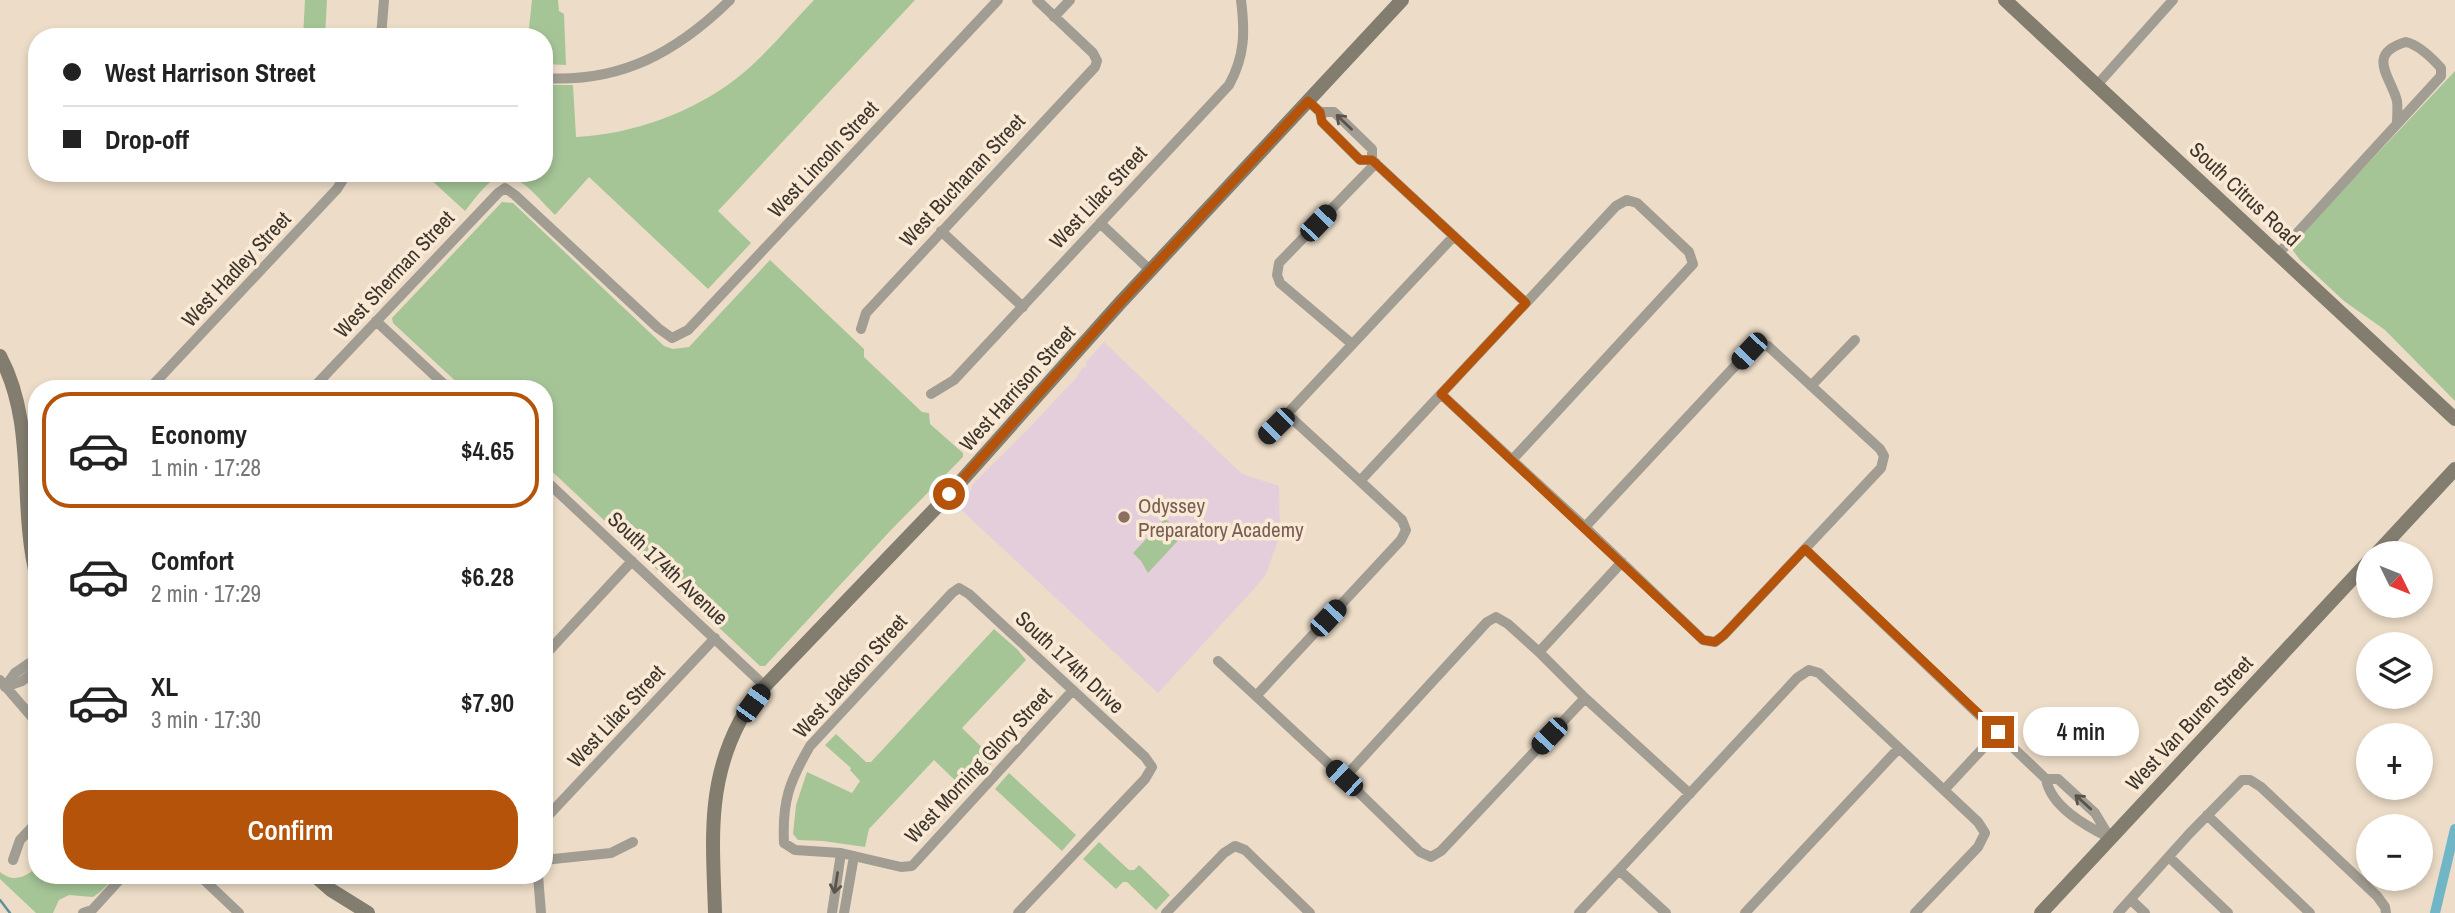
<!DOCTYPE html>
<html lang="en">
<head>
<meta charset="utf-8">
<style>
	:root { --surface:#fff; --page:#f2f2f2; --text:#222; --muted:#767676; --line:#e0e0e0; --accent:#b45309 }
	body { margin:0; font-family:"Archivo Narrow",sans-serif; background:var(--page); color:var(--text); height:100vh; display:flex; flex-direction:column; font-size:26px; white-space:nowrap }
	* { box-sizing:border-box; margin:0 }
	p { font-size:23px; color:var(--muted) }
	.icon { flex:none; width:38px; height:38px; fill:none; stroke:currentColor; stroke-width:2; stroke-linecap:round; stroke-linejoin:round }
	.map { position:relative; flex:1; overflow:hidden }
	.drawer { position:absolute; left:28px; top:380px; width:525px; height:504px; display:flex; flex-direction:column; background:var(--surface); border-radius:28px; box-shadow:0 4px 10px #0003 }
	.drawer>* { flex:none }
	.banner { position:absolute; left:28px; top:28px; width:525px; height:154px; border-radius:28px; box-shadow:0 4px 10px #0003; display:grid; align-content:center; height:154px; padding:0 35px; background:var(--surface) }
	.needle { width:46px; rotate:133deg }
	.buttons { position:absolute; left:2356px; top:541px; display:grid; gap:14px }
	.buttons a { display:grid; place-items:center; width:77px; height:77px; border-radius:50%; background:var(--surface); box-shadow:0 4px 10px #0003; font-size:35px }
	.end { position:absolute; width:32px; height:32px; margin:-16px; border:9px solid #b45309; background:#fff; box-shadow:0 0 0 4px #fff }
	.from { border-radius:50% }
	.bubble { position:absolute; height:49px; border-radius:24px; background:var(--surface); box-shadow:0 4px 10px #0003; font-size:23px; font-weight:600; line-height:49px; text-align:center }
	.car { position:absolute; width:21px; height:42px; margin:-21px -10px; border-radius:9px; box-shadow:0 0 5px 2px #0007; background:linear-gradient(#222 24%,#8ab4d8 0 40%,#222 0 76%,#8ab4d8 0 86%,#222 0) }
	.banner b { display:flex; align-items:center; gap:24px; height:66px; font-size:26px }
	.banner b+b { border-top:2px solid var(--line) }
	.banner i { width:18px; height:18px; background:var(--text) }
	ul { padding:12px 0 0; list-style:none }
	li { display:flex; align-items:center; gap:21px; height:116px; margin:0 14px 10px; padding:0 21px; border:4px solid transparent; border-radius:28px }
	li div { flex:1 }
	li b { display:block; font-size:26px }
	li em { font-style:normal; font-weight:600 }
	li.selected { border-color:var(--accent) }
	li>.icon { width:63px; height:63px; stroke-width:1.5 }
	.cta { display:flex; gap:14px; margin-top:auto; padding:14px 35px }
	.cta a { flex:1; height:80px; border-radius:28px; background:var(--accent); color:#fff; font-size:28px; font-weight:600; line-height:80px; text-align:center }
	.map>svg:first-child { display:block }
	.education { fill:#e4cedc }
	.green { fill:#a5c597 }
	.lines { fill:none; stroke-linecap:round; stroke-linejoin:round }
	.stream { stroke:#608f98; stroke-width:2.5 }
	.canal { stroke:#70b6c6; stroke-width:10 }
	.street { stroke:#a19d93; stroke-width:10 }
	.secondary { stroke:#827d6f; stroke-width:14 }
	.oneway { stroke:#5a544c }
	.route { stroke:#b45309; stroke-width:9 }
	.education-dot { fill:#8d6e63; stroke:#faead5; stroke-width:2.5 }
	.labels { text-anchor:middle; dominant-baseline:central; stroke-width:7; stroke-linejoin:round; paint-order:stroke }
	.street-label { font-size:21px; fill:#3c352d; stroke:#faead5 }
	.education-label { font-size:21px; fill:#785e54; stroke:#faead5; text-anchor:start }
</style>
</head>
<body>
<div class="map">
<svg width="2455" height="913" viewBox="0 0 2455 913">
	<rect width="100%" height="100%" fill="#edddc8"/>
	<path class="education" d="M1104,342L1242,474L1279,486L1280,535L1266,574L1254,589L1158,693L958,507L963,502L958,499L967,489L971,491L972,485L1027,430L1076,378L1082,368L1087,367L1086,362Z"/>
	<path class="green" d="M305,0H327L325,37H303Z
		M532,0H558L559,11L564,14L566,65L544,64V37H528Z
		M814,0H915L718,211L751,243L708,289L589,177L555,215C541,202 517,168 496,178C485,184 473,201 465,211L429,178L430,173H544V85H573L576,137C633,134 692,113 737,78C766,55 789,26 814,0Z
		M2455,71V401L2385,330L2344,301L2300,260L2292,249L2294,242Z
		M502,202L513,203L664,346L673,349L689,347L770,260L864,349V357L922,412L929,413L930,424L963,453V457L891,530L765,666H760L544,464V388H463L393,323L392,318Z
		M1165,519L1185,533L1148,573L1141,561L1133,553Z
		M994,629L1017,649L1026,660L962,728L995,760L966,791L934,760L869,829L865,847L823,841L798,840L793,834L796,805L807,772L852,793L860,781L850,770L851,768L825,745L836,734L866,762H871Z
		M1009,773L1076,835L1062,851L995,789Z
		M37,830V875H117L100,892L93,897L69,895L59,900L53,913H36L0,879V872C11,881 20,879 31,872L36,862L31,841Z
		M1099,842L1129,870H1134L1139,865L1170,895L1156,910L1127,882H1123L1116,889L1083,859Z"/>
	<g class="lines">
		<path class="stream" d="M0,900L10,913"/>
		<path class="canal" d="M2435,913L2455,829"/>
		<path class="street" d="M1054,17L1070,0
			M381,37L384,0
			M544,78C621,83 677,52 730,0
			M2097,85L2173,0
			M1308,101L1320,112L1322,122L1360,160H1372L1526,303L1616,206L1627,200L1637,203L1689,252L1693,264L1512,460L1441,394L1526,303
			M1320,112H1334L1372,149V160
			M1100,223L1151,271
			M941,231L1023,307
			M2278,254L2441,76V68C2432,58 2419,45 2406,42C2365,54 2391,77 2397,101C2398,108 2397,117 2397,124
			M376,321L448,388
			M861,329L866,313L1095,67L1097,61L1093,53L1037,0
			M1352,344L1280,283L1277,275L1279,263L1376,163
			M1811,386L1855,340
			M150,388L337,189L347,173
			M313,388L498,193L505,188L515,195L658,328L672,338L688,330L998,0
			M931,394L954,380L1229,85C1245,56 1245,32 1241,0
			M1265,437L1287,414
			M25,455H37
			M1512,460L1585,527L1749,351L1759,345L1768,346L1880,449L1884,456L1881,468L1724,635L1715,642L1703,640L1585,527
			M544,479L765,686
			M1360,481L1287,414L1454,236
			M1805,549L2046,779C2051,807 2086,826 2110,838
			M544,656L632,561
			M1218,661L1256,696L1401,540L1406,530L1402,520L1360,481L1441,394
			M0,680L37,723
			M5,687L15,673L37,658
			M5,687L22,681L37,670
			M1256,696L1344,778L1487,622L1496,617L1508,624L1539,652L1622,562
			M1585,698L1690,794
			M1344,778L1420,852L1431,857L1441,851L1585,698L1539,652
			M2046,779H2058L2095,813L2110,838
			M1944,790L1998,732
			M2207,815L2310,913
			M544,820L715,638
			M2169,857L2228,913
			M13,860L20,840L37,822
			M544,860L611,853L633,842
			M1619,870L1666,913
			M199,875L239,913
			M538,875L541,913
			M2131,900L2145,913
			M83,913L92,910L124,875
			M832,913L841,853
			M844,913L854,856
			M1018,913L1145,779L1152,767L1145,757L969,594L959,588L952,593L810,746C789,782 782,802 784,843L795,850L841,853L901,867L912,866L1073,690
			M1166,913L1224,853L1235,846L1245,850L1310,913
			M1579,913L1797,678L1809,670L1819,673L1978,822L1985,833L1978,847L1915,913
			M1745,913L1899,748
			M2118,913L2189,834L2242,780H2250L2261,787L2377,896L2385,907L2386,913"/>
		<path class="secondary" d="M2005,0L2455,419
			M0,356C37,425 18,505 37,578
			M2377,553L2455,469
			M314,875L331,890L368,913
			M715,913C713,844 706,785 740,721C747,709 757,697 765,686L955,488L1120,303L1402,0
			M2041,913L2368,562"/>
	</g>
	<defs><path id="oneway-shaft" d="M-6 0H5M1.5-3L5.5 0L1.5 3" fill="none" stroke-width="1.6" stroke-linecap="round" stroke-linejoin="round" transform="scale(1.75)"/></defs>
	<g class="oneway">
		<use href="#oneway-shaft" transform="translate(1344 122) rotate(-136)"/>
		<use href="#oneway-shaft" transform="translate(2083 802) rotate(-138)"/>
		<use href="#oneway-shaft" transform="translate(836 883) rotate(99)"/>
	</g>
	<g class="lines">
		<path class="route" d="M949,494L1120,303L1308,101L1320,112L1322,122L1360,160H1372L1526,303L1441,394L1703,640L1715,642L1724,635L1805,549L1998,732"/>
	</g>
	<circle class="education-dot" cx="1124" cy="517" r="7"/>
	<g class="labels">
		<g class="street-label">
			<text transform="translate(823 159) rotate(-47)">West Lincoln Street</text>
			<text transform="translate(962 180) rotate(-47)">West Buchanan Street</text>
			<text transform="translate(2245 194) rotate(43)">South Citrus Road</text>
			<text transform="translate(1098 197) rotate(-47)">West Lilac Street</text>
			<text transform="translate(236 269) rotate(-47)">West Hadley Street</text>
			<text transform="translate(394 274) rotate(-47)">West Sherman Street</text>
			<text transform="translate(1017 388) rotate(-48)">West Harrison Street</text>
			<text transform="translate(668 568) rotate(43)">South 174th Avenue</text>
			<text transform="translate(1070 662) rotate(43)">South 174th Drive</text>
			<text transform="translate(850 676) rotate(-48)">West Jackson Street</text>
			<text transform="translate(616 716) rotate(-47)">West Lilac Street</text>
			<text transform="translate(2189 723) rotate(-47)">West Van Buren Street</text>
			<text transform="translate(978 765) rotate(-47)">West Morning Glory Street</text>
		</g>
		<g class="education-label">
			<text x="1138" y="505">Odyssey<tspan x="1138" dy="24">Preparatory Academy</tspan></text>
		</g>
	</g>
</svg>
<div class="buttons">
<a><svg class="needle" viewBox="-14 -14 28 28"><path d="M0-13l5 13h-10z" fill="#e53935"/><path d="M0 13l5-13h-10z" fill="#767676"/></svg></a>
<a><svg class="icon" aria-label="layers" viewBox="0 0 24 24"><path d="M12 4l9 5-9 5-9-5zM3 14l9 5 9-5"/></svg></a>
<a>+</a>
<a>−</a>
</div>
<i class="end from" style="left:949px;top:494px"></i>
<i class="end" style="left:1998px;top:732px"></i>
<div class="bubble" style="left:2023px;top:707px;width:116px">4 min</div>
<i class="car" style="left:1318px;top:223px;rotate:44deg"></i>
<i class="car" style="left:1749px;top:351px;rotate:223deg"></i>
<i class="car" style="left:1276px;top:426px;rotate:225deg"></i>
<i class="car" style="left:1328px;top:618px;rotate:43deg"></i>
<i class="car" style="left:753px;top:703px;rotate:36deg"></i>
<i class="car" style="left:1549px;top:736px;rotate:223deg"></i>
<i class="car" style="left:1344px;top:778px;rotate:313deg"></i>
<div class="banner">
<b><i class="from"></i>West Harrison Street</b>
<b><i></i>Drop-off</b>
</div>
<section class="drawer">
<ul>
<li class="selected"><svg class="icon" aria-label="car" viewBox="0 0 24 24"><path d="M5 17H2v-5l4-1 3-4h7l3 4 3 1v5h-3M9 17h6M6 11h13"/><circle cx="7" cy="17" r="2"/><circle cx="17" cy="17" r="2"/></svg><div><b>Economy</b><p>1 min · 17:28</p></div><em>$4.65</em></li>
<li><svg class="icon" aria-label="car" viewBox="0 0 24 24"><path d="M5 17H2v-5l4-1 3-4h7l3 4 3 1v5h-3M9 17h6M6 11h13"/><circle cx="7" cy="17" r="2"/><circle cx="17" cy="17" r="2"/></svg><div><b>Comfort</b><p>2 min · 17:29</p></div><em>$6.28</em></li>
<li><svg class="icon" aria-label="car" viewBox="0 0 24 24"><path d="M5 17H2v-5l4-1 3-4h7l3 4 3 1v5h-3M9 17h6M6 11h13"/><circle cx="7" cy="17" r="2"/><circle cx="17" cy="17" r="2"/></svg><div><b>XL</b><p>3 min · 17:30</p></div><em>$7.90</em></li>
</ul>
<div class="cta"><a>Confirm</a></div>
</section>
</div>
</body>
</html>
